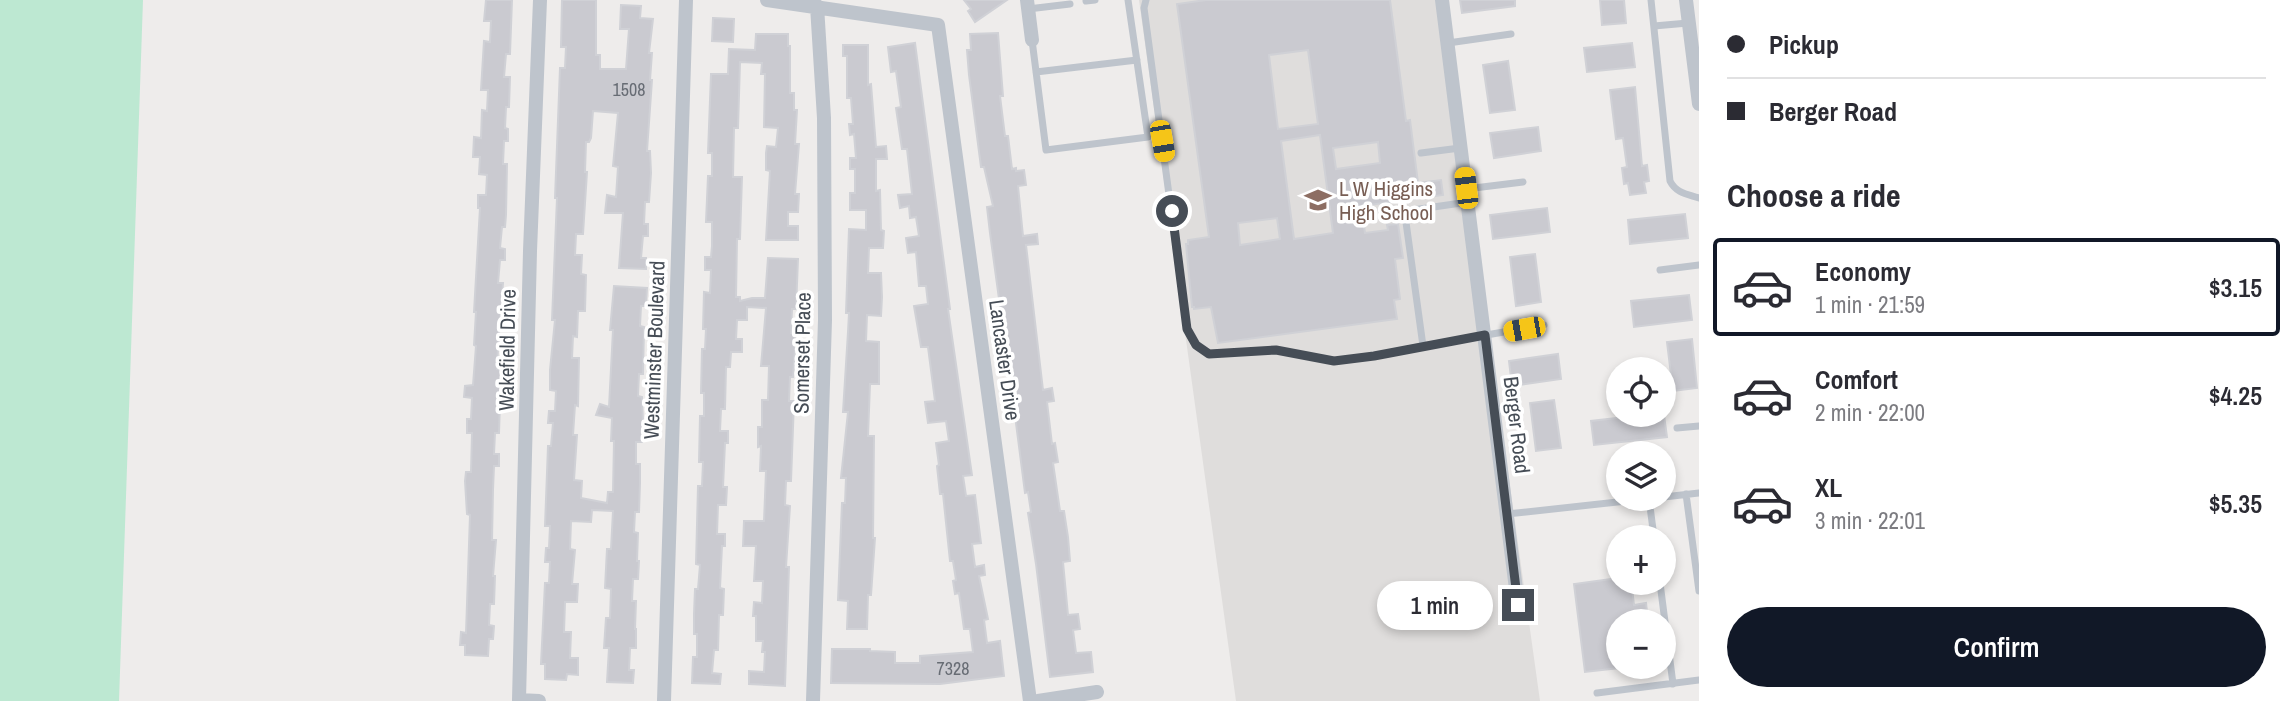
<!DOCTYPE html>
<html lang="en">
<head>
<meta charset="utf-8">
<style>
	:root { --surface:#fff; --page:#f7f7f7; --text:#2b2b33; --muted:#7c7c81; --line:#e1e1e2; --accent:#111827 }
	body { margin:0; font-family:"Archivo Narrow",sans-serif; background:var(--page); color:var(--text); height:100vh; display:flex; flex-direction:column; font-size:26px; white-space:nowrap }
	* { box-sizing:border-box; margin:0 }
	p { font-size:23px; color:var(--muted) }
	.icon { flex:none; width:38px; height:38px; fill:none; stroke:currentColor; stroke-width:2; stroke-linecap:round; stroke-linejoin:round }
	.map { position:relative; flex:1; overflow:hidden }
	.drawer { display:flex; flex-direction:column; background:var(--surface); width:595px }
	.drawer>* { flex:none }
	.guide { display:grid; align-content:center; height:154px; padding:0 28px; background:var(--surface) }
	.tools { position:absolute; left:1606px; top:357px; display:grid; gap:14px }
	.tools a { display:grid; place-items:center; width:70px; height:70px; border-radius:50%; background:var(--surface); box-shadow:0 4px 10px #0003; font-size:35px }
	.end { position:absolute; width:32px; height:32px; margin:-16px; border:9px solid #464d56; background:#fff; box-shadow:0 0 0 4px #fff }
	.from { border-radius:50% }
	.bubble { position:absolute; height:49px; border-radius:24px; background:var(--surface); box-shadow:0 4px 10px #0003; font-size:23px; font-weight:600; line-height:49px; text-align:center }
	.car { position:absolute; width:21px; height:42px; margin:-21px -10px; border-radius:9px; box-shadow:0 0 5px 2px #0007; background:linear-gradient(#f5c518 24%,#345 0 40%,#f5c518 0 76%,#345 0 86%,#f5c518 0) }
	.guide b { display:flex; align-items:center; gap:24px; height:66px; font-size:26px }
	.guide b+b { border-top:2px solid var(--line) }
	.guide i { width:18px; height:18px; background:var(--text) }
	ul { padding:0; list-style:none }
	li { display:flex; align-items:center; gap:21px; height:98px; margin:0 14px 10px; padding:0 14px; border:4px solid transparent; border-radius:7px }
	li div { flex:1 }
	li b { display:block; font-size:26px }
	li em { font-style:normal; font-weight:600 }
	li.current { border-color:var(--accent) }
	li>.icon { width:63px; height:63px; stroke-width:1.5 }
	h2 { padding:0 28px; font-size:32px; line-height:84px }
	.cta { display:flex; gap:14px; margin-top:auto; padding:14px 28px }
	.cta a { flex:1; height:80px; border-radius:42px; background:var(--accent); color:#fff; font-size:28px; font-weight:600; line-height:80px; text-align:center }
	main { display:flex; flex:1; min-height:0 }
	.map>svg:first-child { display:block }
	.education { fill:#dfdddc }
	.green { fill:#bde8d2 }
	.building { fill:#cacad0; stroke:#d0d1d6; stroke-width:2; fill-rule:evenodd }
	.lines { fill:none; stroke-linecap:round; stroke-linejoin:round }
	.service { stroke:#bec4cc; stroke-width:7 }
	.minor { stroke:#bec4cc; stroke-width:14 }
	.route { stroke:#464d56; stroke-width:9 }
	.labels { text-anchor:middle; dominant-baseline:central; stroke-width:7; stroke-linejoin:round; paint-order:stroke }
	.number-label { font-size:18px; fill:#676c74 }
	.education-label { font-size:21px; fill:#785e54; stroke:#fff; text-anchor:start }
	.street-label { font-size:21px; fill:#464d56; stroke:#fff }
</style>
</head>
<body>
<main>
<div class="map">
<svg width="1699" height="701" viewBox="0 0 1699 701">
	<rect width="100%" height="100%" fill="#eeeceb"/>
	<path class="education" d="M1139,0H1442L1540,701H1236Z"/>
	<path class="green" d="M0,0H143L119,701H0Z"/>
	<path class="building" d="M486,0H512L510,54H506L504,77H510L509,107H506L505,128L508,129V141H504L503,164H507L506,215L505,227H502L500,248L505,249V260H500L498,283H503L499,334H502V347H498L497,369L501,370L499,433H495L494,454H499V466H494L493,490L492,540H496L493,576H495L494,604H490L489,625L494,626L493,639H489L488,656L465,655V645H460L461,632L466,633L470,515L467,514L465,481L466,472H471L472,433H467V419H471L472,398L464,397L465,386L473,385L476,346L474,345L476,312H474L480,208H478V195H486L487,175L479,174L480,157H473L474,137L481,138L482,110L487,111L488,90H481L484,41L490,42L491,21H484Z
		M562,0H596V55H600V69H626L629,29H620L621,5L641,6L640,18L653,19L649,53H652L650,80H652L647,151H650L651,173L649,202H645L644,224H648V236H643L641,258H646V269L619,268L623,213H605L607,195L616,197L618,167L613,166L618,113L593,111L591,138L589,142H586L585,172H587L583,234H576L575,255H582L581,274L586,275L585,311H578L577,337L573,336L572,358H579L578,406L575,405L573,435H577L574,480L582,481L581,498L607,503L608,492H613L614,441H611L612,418L596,415L600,404L609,407L613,330H610L614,286L647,288L646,306H641L640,326L644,327L643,374H639L638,396L642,397L643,423L642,442H636V464H640V483L639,512H635L634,532L638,533L637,561H639L638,579H633L632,601H636L635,629H636V648H630L629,670H634L633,683L607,682L609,648H604L606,618H610L611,589L605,588L607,549H611L613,511L592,510L591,522L571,521L570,549L575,550L572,584H578L577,602H565L564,632H571L570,658H578V675L567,674L566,680L545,679V664H541L545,583H549L550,562H545L546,548H549L550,526H545L548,446H551L553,423H548L549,411H555L556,391L550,390V370L555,320H552L557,198H555L560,68H565L566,47H561Z
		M964,0H1007L975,22L968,11L971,9Z
		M1206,0H1390L1406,121L1410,120L1418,183L1441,180L1443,195L1361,206L1365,233L1388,230L1387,225L1398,224L1403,258L1395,259L1400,299L1394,300L1397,319L1218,343L1211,307L1194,309V307H1192L1186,244H1188V240L1209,237L1177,4ZM1308,50L1318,124L1278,129L1269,55ZM1320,135L1333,233L1294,239L1281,141ZM1378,142L1380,163L1336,169L1333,148ZM1277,218L1280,239L1240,245L1238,223Z
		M1460,0H1515V6L1462,13Z
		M1600,0H1624L1626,23L1602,25Z
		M713,18L734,19L733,42L712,41Z
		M998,33L1003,96H1000L1005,136H1008L1012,169L1016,168V171L1024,170L1026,185L1018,186L1023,236L1037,234L1038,244L1026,245L1043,390L1052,388L1054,401L1047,402L1052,444L1055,443L1058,462L1053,463L1060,511H1064L1068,537L1070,561L1063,562L1068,615L1078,614L1080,629L1073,630L1076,653L1091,652L1093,672L1050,677L1036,564L1028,513L1031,512L1028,492L1025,493L1012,392L1013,391L1009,372L990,233L987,207L993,206L984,167H981L969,75L967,50H971L970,34Z
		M756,34H788V46H790V93H794V110H797L795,144H799L795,194H799L798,212H788V226H798V240H766L770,171L766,170V153L767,146L776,147L778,128L764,127L765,74H761L762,63L740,62L738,128H734L733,177H742L740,239H737L736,297H740V301L752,298H765L768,258L798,259L796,309H792L791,333H796L793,377H790L789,401H794L791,481H786L785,505L790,506L786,567H789L785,686L749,684V671L764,672L765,652H762L763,641H756V616H753L754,602L762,603L763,581H754L756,546H743L744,521H764L766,471H760L761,446L758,447V427H762V400H768L769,366H761L766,308L747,307V320H737L736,339H742V352H731L730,367H726L725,409H721L720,431H728V443H725L723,487H727L726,505H718L717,534H725V546H722L720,588L724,589L723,615H719L718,650H714L712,673L721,674L720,684L692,683L693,657H697V634H694V614L695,589H698L700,565L696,564L698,486H702L703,462H699L700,416H704V393H701L702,349H705L706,329H703L704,292L710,293L711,270H705V257H711L712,246V222H706L708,176H712V153H708L711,74H728L729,49L755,50Z
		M915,43L950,309H948L972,475L963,476L966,496L975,495L981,543L972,544L975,567L984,565L985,575L979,576L988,619L984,620L987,643L1000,641L1004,676L940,684L831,683L832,649H870V651L895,652V663H920V656L973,652L970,629H964L959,593L955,594L953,581L956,580L953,561H950L943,494H940L937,466L939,465L936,443L949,441L946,421L928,423L925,402L935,401L928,347H921L914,306L928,304L926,286H919L916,252L908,253L906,238L919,236L916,217L910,218L909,206L900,208L898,195L912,194L907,149H902L896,108L901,107L896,71L891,72L888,47Z
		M1632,43L1635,67L1587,72L1584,48Z
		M843,45H868V85L871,84L876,147L886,146L887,159H876V191L880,190L881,230L884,231L883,248H869L868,273H881L882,297L881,316L867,315L866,341L879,342V384H870L868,436H874L873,538H875L871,595H868L867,629H847L848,601L838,600L842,503H845L846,478H841L848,412H843L848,332L849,313H846L849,229L866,230V210H850V193H855V169H850V158H856L854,134L850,135L849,124H853L851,98H847V56H843Z
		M1508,61L1515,110L1490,113L1483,65Z
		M1635,87L1642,166L1647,165L1649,181L1644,182L1646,193L1630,195L1628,183L1624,184L1622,168L1627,167L1623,138L1616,139L1610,90Z
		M1538,127L1541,151L1494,158L1490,133Z
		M1547,208L1550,232L1493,239L1490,215Z
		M1685,214L1688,238L1630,244L1628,220Z
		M1535,254L1541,302L1516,306L1510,257Z
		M1689,295L1692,320L1634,327L1631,301Z
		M1692,339L1697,388L1664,392V375H1671L1667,342Z
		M1558,354L1561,379L1512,386L1509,361Z
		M1554,400L1561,448L1536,451L1530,403Z
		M1643,415H1664L1667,437L1594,445L1591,421Z
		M1619,578V583H1625V589L1632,588L1634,605L1646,603L1648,621H1619V668L1585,672L1574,584Z"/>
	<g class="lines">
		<path class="service" d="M1146,0L1144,8L1187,329L1196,345L1209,354L1276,350L1334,361L1374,356L1423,346
			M1651,0L1670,181C1676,193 1687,194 1699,198
			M1086,1L1095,0
			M1028,9L1070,4
			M1654,26L1688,23
			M1032,40L1046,150L1148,137L1128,0
			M1448,43L1511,34
			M1036,72L1137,60
			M1421,153L1460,148
			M1466,189L1523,182
			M1468,202L1413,210L1405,215L1423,346L1544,325
			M1660,270L1699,265
			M1677,428L1699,426
			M1686,494L1699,591
			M1664,497L1699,493
			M1649,499L1654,537
			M1507,514L1645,499
			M1660,583L1673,684
			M1597,693L1699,680"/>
		<path class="minor" d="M767,0L938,25L1030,701
			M1027,0L1032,40
			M1442,0L1518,605
			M1686,0L1699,104
			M539,701L519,700L530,251L540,0
			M664,701L686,0
			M813,701L825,320L824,118L817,6
			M1038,701L1097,692"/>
	</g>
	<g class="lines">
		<path class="route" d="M1172,211L1187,329L1196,345L1209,354L1276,350L1334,361L1374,356L1485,335L1518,605"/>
	</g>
	<defs>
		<g id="school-bare" transform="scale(2.1)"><path d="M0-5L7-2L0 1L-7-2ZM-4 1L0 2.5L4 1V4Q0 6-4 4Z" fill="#8d6e63" stroke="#fff" stroke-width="2.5" paint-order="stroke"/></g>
	</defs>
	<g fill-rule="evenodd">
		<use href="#school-bare" x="1318" y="200"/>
	</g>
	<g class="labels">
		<g class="number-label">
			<text x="629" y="89">1508</text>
			<text x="953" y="668">7328</text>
		</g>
		<g class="education-label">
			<text x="1339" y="188">L W Higgins<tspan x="1339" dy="24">High School</tspan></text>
		</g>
		<g class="street-label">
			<text transform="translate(507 350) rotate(-89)">Wakefield Drive</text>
			<text transform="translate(654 350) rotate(-88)">Westminster Boulevard</text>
			<text transform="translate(802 353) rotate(-89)">Somerset Place</text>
			<text transform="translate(1005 360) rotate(82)">Lancaster Drive</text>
			<text transform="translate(1517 425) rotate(83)">Berger Road</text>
		</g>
	</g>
</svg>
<div class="tools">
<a><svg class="icon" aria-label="locate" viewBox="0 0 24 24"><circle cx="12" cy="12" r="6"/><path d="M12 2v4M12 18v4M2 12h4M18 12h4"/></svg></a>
<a><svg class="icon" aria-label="layers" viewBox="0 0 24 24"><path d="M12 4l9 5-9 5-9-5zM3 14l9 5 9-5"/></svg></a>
<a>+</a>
<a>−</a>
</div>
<i class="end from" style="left:1172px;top:211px"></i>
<i class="end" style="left:1518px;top:605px"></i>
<div class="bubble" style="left:1377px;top:581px;width:116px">1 min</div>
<i class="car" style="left:1162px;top:141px;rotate:170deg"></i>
<i class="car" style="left:1466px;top:188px;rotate:353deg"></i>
<i class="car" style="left:1524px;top:329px;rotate:260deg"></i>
</div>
<section class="drawer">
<div class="guide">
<b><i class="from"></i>Pickup</b>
<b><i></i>Berger Road</b>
</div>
<h2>Choose a ride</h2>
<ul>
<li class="current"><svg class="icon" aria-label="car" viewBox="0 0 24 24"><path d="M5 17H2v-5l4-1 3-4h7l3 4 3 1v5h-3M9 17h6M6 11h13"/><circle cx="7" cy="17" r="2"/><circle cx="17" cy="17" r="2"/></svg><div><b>Economy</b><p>1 min · 21:59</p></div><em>$3.15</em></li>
<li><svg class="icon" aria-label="car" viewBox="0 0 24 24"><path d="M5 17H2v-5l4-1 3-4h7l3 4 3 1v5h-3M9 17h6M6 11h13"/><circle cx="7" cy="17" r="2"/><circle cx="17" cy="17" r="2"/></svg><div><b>Comfort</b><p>2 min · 22:00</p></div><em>$4.25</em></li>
<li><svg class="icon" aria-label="car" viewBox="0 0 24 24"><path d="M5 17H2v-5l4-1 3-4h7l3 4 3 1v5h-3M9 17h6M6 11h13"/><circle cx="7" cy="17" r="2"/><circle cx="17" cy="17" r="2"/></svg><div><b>XL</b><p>3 min · 22:01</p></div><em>$5.35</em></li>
</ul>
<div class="cta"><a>Confirm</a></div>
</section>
</main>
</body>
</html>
